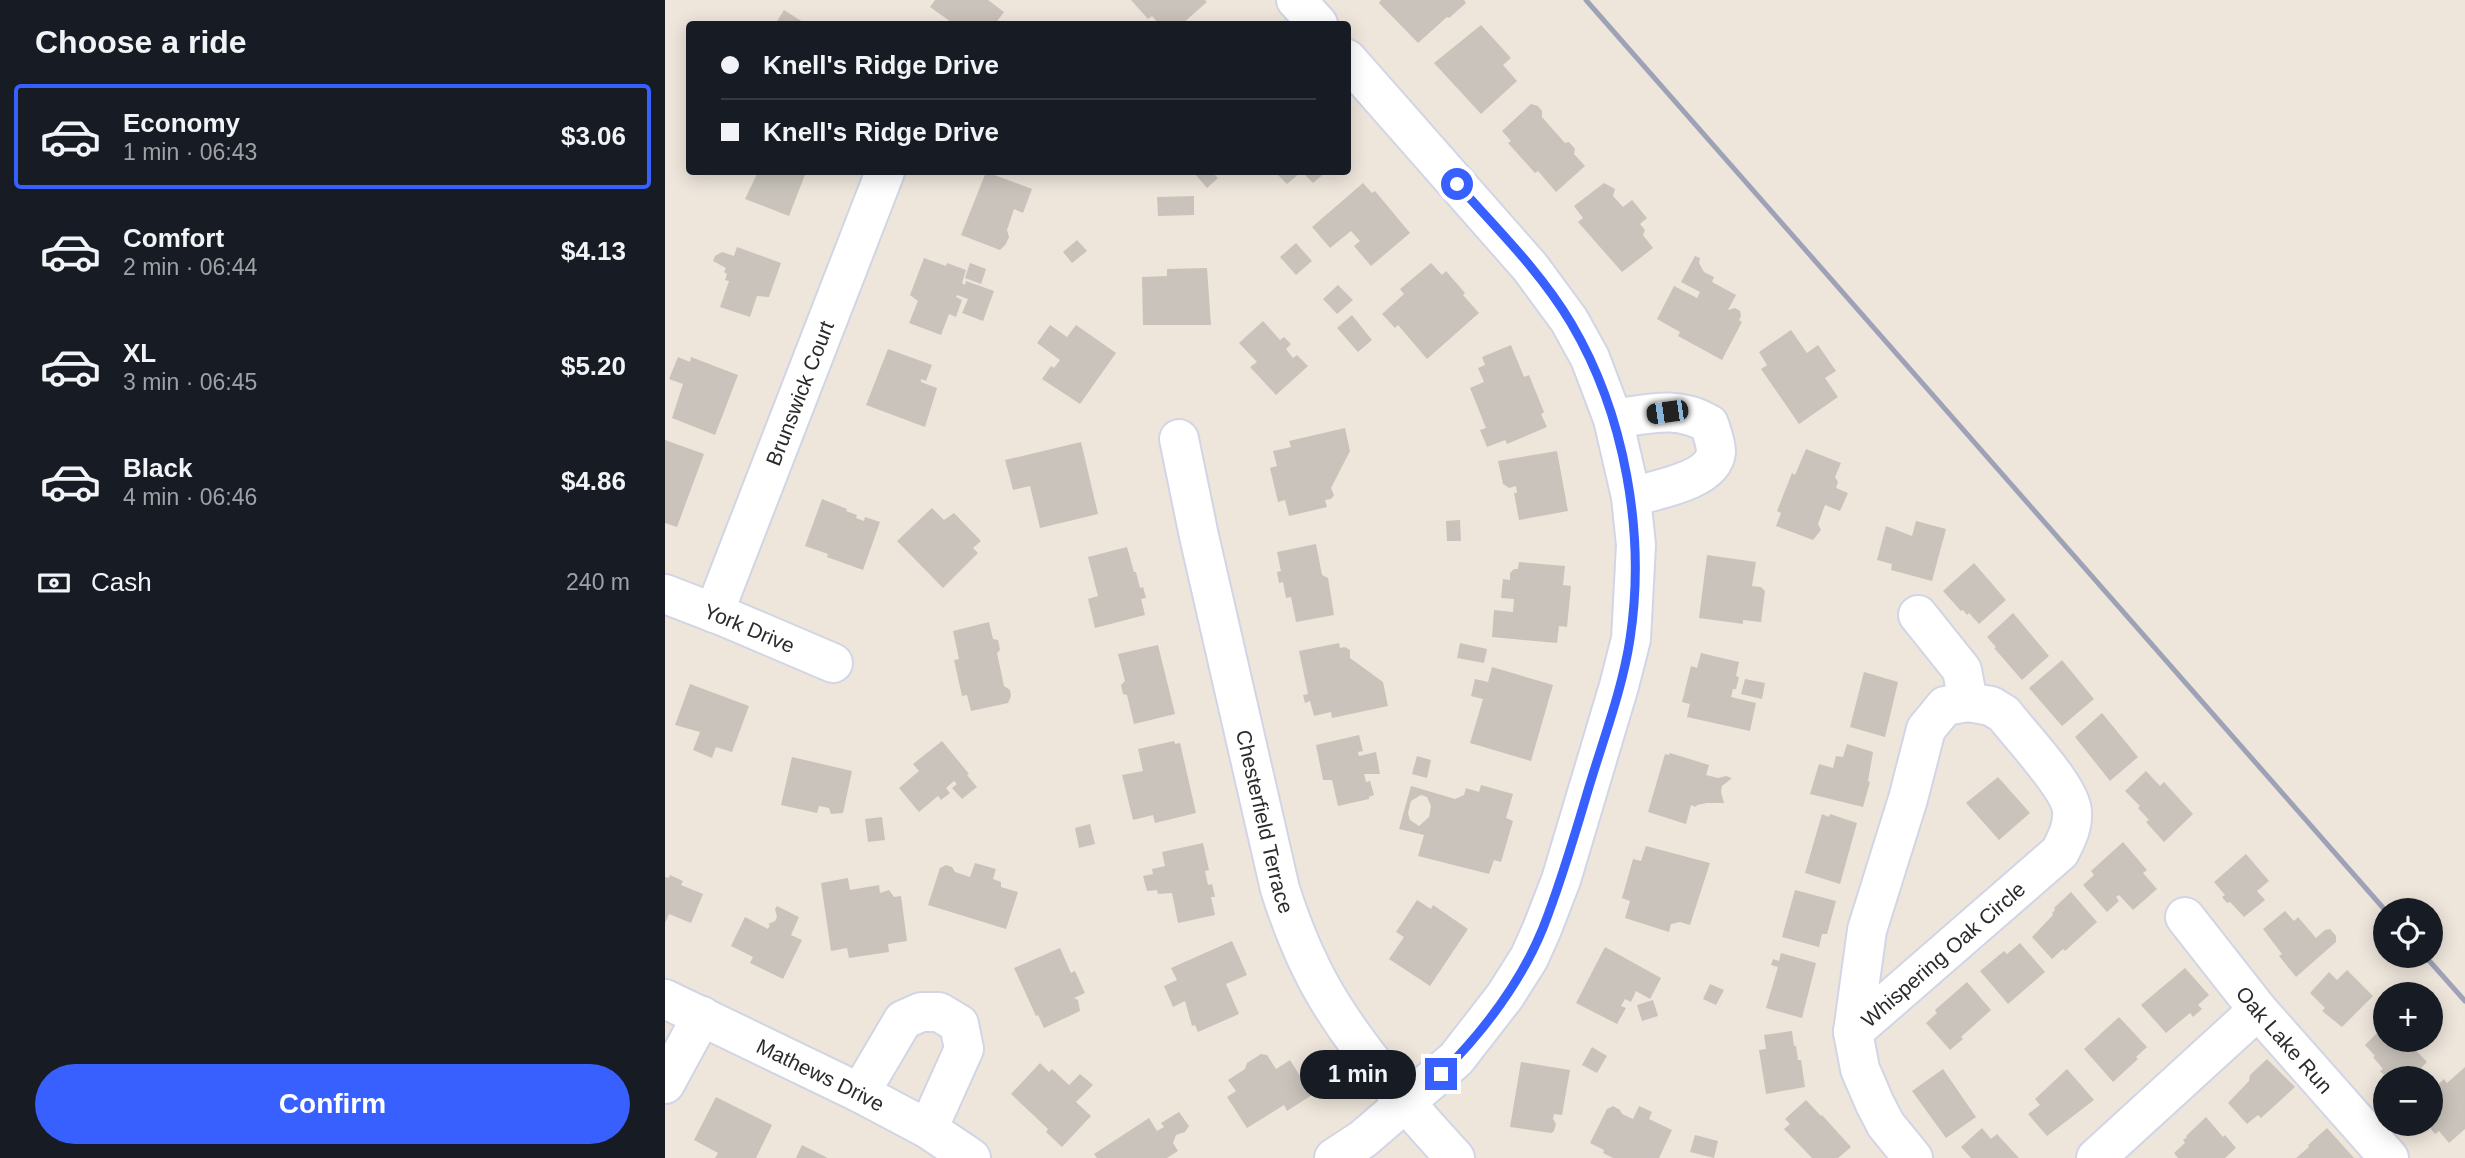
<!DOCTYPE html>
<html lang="en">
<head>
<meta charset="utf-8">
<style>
	:root { --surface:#171b24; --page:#242831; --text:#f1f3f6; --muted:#9ea1a6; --line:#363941; --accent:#3860ff }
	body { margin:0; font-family:Helvetica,sans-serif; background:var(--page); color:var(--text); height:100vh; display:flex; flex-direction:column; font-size:26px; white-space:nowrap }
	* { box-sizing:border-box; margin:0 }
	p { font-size:23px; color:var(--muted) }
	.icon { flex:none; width:38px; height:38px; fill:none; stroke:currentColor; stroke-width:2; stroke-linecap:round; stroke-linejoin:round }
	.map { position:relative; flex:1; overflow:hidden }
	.details { display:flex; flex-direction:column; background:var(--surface); width:665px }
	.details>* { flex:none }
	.banner { position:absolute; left:21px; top:21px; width:665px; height:154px; border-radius:7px; box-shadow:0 4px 18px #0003; display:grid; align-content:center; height:154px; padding:0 35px; background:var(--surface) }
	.buttons { position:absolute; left:1708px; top:898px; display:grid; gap:14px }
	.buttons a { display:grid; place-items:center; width:70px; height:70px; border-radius:50%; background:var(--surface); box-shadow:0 4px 18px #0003; font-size:35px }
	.end { position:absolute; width:32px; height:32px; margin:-16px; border:9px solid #3860ff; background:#fff; box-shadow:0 0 0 4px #fff }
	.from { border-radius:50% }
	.bubble { position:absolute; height:49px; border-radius:24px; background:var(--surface); box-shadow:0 4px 18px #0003; font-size:23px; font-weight:700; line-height:49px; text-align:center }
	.car { position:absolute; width:21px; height:42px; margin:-21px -10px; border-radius:9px; box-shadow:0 0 5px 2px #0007; background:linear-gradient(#222 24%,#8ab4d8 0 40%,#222 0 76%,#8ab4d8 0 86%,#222 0) }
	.banner b { display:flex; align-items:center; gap:24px; height:66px; font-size:26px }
	.banner b+b { border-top:2px solid var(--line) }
	.banner i { width:18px; height:18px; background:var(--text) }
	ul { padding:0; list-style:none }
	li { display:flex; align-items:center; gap:21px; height:105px; margin:0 14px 10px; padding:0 21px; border:4px solid transparent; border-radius:7px }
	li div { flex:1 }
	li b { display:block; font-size:26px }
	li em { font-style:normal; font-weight:700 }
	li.on { border-color:var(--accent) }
	li>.icon { width:63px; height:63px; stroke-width:1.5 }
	h2 { padding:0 35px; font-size:32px; line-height:84px }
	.pay { display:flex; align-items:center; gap:18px; height:77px; padding:0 35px; font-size:26px }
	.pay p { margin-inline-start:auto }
	.primary-button { display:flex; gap:14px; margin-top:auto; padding:14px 35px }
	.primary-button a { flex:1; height:80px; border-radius:42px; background:var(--accent); color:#fff; font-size:28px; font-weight:700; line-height:80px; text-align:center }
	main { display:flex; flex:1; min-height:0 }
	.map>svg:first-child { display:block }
	.building { fill:#c9c3bb; fill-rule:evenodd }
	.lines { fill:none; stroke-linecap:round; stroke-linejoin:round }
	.minor-casing { stroke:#d1d5e5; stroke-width:42 }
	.minor { stroke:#fff; stroke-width:38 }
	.rail { stroke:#9ea2b7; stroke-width:5 }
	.route { stroke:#3860ff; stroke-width:9 }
	.labels { text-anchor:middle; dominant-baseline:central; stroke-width:5; stroke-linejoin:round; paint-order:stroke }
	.street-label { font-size:21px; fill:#2b2b2b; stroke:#fff }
</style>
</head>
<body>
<main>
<section class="details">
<h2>Choose a ride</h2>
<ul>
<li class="on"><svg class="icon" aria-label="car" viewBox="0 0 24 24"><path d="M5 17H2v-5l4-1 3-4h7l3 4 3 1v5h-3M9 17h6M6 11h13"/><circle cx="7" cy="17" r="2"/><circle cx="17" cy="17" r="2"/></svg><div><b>Economy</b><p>1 min · 06:43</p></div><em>$3.06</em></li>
<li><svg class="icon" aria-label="car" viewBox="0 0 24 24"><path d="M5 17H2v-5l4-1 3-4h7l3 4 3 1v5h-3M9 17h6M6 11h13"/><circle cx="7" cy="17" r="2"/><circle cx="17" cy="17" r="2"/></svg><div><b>Comfort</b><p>2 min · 06:44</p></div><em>$4.13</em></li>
<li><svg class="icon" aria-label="car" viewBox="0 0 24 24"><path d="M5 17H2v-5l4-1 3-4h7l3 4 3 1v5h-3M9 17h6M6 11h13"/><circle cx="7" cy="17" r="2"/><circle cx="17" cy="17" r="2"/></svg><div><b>XL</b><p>3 min · 06:45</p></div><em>$5.20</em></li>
<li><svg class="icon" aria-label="car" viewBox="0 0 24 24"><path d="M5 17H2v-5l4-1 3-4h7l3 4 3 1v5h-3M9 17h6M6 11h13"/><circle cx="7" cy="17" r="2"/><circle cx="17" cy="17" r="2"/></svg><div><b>Black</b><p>4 min · 06:46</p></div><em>$4.86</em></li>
</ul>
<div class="pay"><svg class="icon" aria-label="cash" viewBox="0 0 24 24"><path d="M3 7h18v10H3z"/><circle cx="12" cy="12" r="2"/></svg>Cash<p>240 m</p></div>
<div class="primary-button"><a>Confirm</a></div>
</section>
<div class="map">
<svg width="1800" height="1158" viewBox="0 0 1800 1158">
	<rect width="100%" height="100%" fill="#eee6db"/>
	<path class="building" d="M270,0H323L339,12L330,24H304L300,22L298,24H289L265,7Z
		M466,0H540L542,2L517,24H494L487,16L483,19Z
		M716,0H799L801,3L784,18L782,17L753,43L714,3Z
		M119,10L141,24L111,23Z
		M816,25L846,58L838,65L852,81L816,114L769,63Z
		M866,104L873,106L877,111V117L900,143L904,142L910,149L909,154L920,166L891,192L873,171L870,173L843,143L846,141L837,131Z
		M85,172H141L124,216L80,199L92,174Z
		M321,172L367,189L358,213L349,209L342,230L344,237L341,244L335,250L296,235Z
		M532,172H547L553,178L542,188L530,174Z
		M610,172H636L622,184Z
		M637,172H661L648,183Z
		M698,183L707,193L710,191L745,233L706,266L689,246L695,241L686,231L665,248L647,227Z
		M939,183L950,189L948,196L958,207L967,200L982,218L975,224L980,230L978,235L988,248L957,272L913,222L918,218L909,206Z
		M529,196V215L493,216L492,197Z
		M412,240L422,251L407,263L398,252Z
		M631,243L647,261L631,275L615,257Z
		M72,247L116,263L104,297L92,296L85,317L55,307L64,281L60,280L62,274L59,272L61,268L48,261L50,256L57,252L69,256Z
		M1030,256L1035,258L1034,263L1039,272L1049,277L1047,282L1071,295L1063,310L1070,308L1075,311L1076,316L1074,320L1077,322L1057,360L1013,336L1015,332L992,319L1009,286L1032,298L1035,292L1016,282Z
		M259,258L281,266L282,263L301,270L297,283L300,285L301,281L329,291L318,321L297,313L303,299L292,295L291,297L297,300L291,317L284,314L276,335L244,323L253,301L245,295Z
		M305,263L321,269L316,284L300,278Z
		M766,263L777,275L781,271L800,293L798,295L814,313L762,359L733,325L730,328L717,314L739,294L735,289Z
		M542,268L546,325H478L477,277L502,276V269Z
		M673,285L688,300L672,314L658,299Z
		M687,315L707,340L693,352L672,328Z
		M598,321L615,340L619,337L626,344L621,349L628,358L632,355L643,366L611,395L585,367L592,362L574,343Z
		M385,325L402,337L411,325L451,353L415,404L377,379L386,366L389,368L395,360L372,343Z
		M1126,330L1142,353L1153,345L1171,371L1160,378L1173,397L1134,424L1096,369L1102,365L1094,352Z
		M846,345L859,377L864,375L879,412L876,414L882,427L842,444L840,440L822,447L815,430L821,428L805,388L819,382L813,368L820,365L817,357Z
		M223,349L267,365L261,381L256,379V382L272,388L260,427L201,405Z
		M13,357L25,362L26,357L73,375L50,435L7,418L18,384L4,379Z
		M680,428L685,451L666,488L669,495L666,499L660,500L662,507L624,516L620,500L613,502L605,468L612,466L608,451L626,447L624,441Z
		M0,440L39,454L12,527L0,523Z
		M416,442L433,514L375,528L365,486L348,490L340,460Z
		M1141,449L1176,463L1170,477L1173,482L1171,488L1183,493L1175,511L1160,505L1153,524L1156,530L1148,540L1111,526L1116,513L1112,511L1127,473L1130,475Z
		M892,451L903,511L854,520L849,493H852L851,486L844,488L838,484L833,461Z
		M157,499L182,509L181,511L192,515L191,518L199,521L200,517L215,522L198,570L162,557L163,554L140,546Z
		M267,508L279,520L289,513L316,541L308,548L313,553L278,588L232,541Z
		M795,520L796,541H782L781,521Z
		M1251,521L1281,529L1267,581L1226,570L1227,564L1212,560L1221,526L1247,536Z
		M651,544L657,575L663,578L669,615L631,622L626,597L621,598L618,582L614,583L612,572L616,571L612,552Z
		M462,547L469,572H471L475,588L478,587L481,598L476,599L480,615L430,628L423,599L433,596L423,557Z
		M1042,555L1091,562L1087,586L1096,587L1100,591L1096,622L1078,620V624L1034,618Z
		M854,562L900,566L898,585L906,586L902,627L894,626L892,643L827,637L829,610L848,612L849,599L836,598L838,579L845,580V573L849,569H853Z
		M1309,563L1341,600L1314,624L1304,613L1302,615L1298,610L1296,611L1278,591Z
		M1348,613L1384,656L1357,680L1329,648L1331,647L1322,637Z
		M324,622L328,639L333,640L335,650L332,653L339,686L345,690L346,696L343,703L306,711L302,695L297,696L289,660L294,659L288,631Z
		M674,643L675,648L680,647L685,650V658L718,682L723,706L667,718L666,712L649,716L645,701L640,703L638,695L643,694L634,651Z
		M795,643L822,649L819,663L792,658Z
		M493,645L510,714L469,724L462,695L458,694L456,685L460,681L453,654Z
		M1036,653L1074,662L1071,676L1074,677L1071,689H1068L1066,697L1091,703L1085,731L1022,717L1025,704L1017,702L1026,666L1032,668Z
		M1397,660L1429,699L1397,726L1364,688Z
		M827,667L888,685L866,761L805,743L818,699L806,696L810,679L823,682Z
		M1199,672L1233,682L1220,737L1185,727Z
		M1080,679L1100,683L1097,699L1076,694Z
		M25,684L84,706L67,752L51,747L47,758L28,750L35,732L10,725Z
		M1437,713L1473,757L1445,781L1410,737Z
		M694,735L698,751L693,752L694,756L711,752L715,774H699L701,782L705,781L709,795L704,797V799L673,806L667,780H658L651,745Z
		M277,741L304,774L302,775L312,787L297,799L287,788L292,784L289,781L281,788L285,793L276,800L273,796L254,812L234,788L254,771L248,764Z
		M509,741L510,744L515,743L531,813L490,823L488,815L468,820L457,775L478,771L473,749Z
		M1182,744L1208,752L1203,781L1205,782L1198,807L1145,794L1154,764L1168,768L1171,756L1178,757Z
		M1005,753L1044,765L1041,775L1053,778L1061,776L1067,778L1057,786L1056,792L1059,803H1042L1032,805L1031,807L1026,805L1021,824L983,812L1000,754L1004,755Z
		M752,756L766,760L762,778L747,774Z
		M127,757L187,771L178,813L166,814L164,808L154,806L152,813L116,805Z
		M1481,771L1495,786L1499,782L1528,814L1499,842L1481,822L1484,820L1473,808L1475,806L1460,791Z
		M1333,777L1365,813L1334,840L1301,803Z
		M816,785L848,794L841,818L848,821L836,862L829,860L824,874L753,856L759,835L734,829L746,786L790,799L799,795L801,788L814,792ZM756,795L762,797L766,806L764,817L754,826L745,820L743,813L746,801Z
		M1157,814L1164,817L1165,814L1192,823L1175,884L1140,873Z
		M217,817L220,840L203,842L200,819Z
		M425,824L430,844L414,848L410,828Z
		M1458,842L1482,870L1478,873L1492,889L1468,910L1454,895L1451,897L1454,901L1442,912L1418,885L1429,875L1426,871Z
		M538,843L544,870L540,871L543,885L547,884L550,897H546L550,915L513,923L507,893L493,894L492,890L482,891L478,876L488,874L487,869L500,866L497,852Z
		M981,846L1045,863L1025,925L1015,922L1006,924L1004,932L960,918L965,901L957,898L968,859L976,861Z
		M1581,854L1604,881L1592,891L1600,900L1579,917L1565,902L1562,903L1557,897L1560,895L1549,882Z
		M310,863L331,869L328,879L336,882V887L353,892L341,929L263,905L275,868L281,865L287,867L290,872L305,877Z
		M5,875L18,881L16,885L38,894L26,923L4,914L0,923V877L4,878Z
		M183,878L185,890L214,885L215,893L224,890L229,897L236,896L242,941L223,944L224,952L184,958L182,948L166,951L156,883Z
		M1130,890L1171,901L1162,934H1157L1154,947L1117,937Z
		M1406,892L1432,922L1400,951L1398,949L1387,959L1367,937L1388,915L1387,913L1390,910L1389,908Z
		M752,900L766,909L768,905L803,929L765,986L724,959L739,937L731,932Z
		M112,906L134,917L126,935L137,940L118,979L85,963L88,957L66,946L80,917L103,929L105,925L103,924L110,921L112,917L110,909Z
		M1620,911L1629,921L1633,917L1651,938L1660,930L1665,929L1671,936V942L1631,977L1614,956L1617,954L1598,929Z
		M567,941L582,975L561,984L574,1014L533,1032L530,1025L527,1026L520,1001L508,1007L499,986L512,980L506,968Z
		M1355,943L1380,972L1343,1004L1315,971L1339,951L1342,954Z
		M940,947L996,978L985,999L971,991L966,1002L960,999L956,1006L961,1008L952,1024L911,1003Z
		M395,948L406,973L410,971L420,993L409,998L413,1000L415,1011L379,1028L373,1015L371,1016L349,968Z
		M1116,953L1151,963L1137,1018L1101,1008L1113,967L1106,965L1108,959L1114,961Z
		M1520,968L1544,995L1533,1005L1537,1009L1528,1017L1525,1013L1501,1033L1476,1005Z
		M1682,970L1708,996L1677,1027L1657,1011L1660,1008L1645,993L1664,972L1672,980Z
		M1302,982L1326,1010L1296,1037L1298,1039L1285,1050L1261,1023L1272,1013L1270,1010Z
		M1045,984L1059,990L1051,1005L1038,999Z
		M988,1000L993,1016L977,1021L972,1005Z
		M1454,1017L1482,1047L1471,1057L1473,1059L1448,1082L1419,1049Z
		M1720,1025V1040H1741L1762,1062L1746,1078H1722L1715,1071L1718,1069L1708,1057L1710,1056L1700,1045Z
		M1127,1031L1129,1046H1131L1133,1060H1136L1140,1087L1101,1094L1094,1050L1101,1049L1099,1035Z
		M927,1047L942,1056L932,1073L917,1065Z
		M596,1054L602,1055L611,1069L625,1060L647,1095L622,1111L619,1105L582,1128L562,1097L571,1091L563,1080L580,1069L582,1063Z
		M1602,1059L1630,1087L1596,1118L1593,1115L1582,1124L1563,1103L1584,1081L1585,1075Z
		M856,1062L905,1070L897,1115L889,1114L888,1119L891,1124L889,1131L886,1133L845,1127Z
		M375,1063L384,1072L387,1069L404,1085L415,1074L428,1085L411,1102L426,1116L397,1147L381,1132L383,1129L346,1094Z
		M1800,1067V1129L1784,1143L1774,1131L1770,1134L1762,1124H1766V1091L1779,1079L1782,1083Z
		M1278,1069L1311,1117L1281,1138L1247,1091Z
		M1402,1069L1429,1100L1382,1136L1363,1114L1375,1105L1370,1099Z
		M51,1097L107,1125L91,1158H50L53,1153L29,1140Z
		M1141,1100L1156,1116L1157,1115L1186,1147L1173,1158H1147L1119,1129L1125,1124L1120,1119Z
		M948,1106L955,1110L957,1114L968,1119L974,1106L987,1112L984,1119L1007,1130L994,1158H948L938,1153L939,1150L925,1143L942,1109Z
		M514,1112L524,1126L520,1132L511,1135L508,1143L513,1151L502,1158H432L429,1154L484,1118L492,1131L499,1127L496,1123Z
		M1541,1117L1558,1137L1560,1135L1571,1148L1560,1158H1513L1509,1153L1520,1143L1518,1140L1522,1137L1521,1136Z
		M1317,1128L1326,1139L1332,1134L1354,1158H1306L1296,1147Z
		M1662,1128L1689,1158H1631L1644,1147L1643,1145Z
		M1030,1135L1053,1141L1049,1158L1025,1152Z
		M137,1145L163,1158H131Z"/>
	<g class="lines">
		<g class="minor-casing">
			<g id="minor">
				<path d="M631,0L653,24"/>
				<path d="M948,419C985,414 1011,405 1044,424C1047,433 1051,443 1051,452C1048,481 990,490 966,497"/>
				<path id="s1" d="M514,439L534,536L615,889C628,930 645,971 668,1007C702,1061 747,1111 790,1158"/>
				<path id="s2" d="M0,594L60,617L168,663"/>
				<path id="s3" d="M49,613L220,172"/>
				<path id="s4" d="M1520,917L1593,1010L1724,1158"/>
				<path id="s5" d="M0,999L195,1093L263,1129L306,1158"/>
				<path id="s6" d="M1188,1032L1395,852C1402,838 1408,827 1407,811C1405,787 1355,735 1339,714L1326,706L1303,702L1297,670L1253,615"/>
				<path d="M0,1084L37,1016"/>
				<path d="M195,1093L238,1020L256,1012H274L294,1024L299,1049L263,1129"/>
				<path d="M669,1158L698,1139L791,1059L840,996L864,958L877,929L896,880L954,686L966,639L971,545L966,497L948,419L925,358L904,320L865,267L682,59"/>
				<path d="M1248,1158L1221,1125L1210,1104L1195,1069L1188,1032L1202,930L1243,799L1261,729L1280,706L1303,702"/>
				<path d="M1431,1158L1593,1010"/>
			</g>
		</g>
		<use href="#minor" class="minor"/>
		<path class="rail" d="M921,0L1720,910
			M1760,956L1800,1001"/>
	</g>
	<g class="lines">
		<path class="route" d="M776,1074C817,1033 856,982 878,928C895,885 908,841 921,797C936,745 957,692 965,639C981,534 960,414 906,323C876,272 831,228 792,184"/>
	</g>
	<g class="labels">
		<g class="street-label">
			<text stroke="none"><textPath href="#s3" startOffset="236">Brunswick Court</textPath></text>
			<text stroke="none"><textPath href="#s2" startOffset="91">York Drive</textPath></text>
			<text stroke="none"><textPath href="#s1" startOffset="392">Chesterfield Terrace</textPath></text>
			<text stroke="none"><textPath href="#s6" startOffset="119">Whispering Oak Circle</textPath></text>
			<text stroke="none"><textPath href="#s4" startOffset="158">Oak Lake Run</textPath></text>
			<text stroke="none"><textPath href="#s5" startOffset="173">Mathews Drive</textPath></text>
		</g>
	</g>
</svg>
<div class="buttons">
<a><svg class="icon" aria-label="locate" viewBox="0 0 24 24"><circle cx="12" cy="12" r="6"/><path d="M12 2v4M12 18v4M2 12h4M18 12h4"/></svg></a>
<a>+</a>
<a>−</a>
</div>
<i class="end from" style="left:792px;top:184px"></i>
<i class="end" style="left:776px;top:1074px"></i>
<div class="bubble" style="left:635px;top:1050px;width:116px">1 min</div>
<i class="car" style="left:1002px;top:412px;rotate:262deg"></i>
<div class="banner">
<b><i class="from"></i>Knell's Ridge Drive</b>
<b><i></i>Knell's Ridge Drive</b>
</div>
</div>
</main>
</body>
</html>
